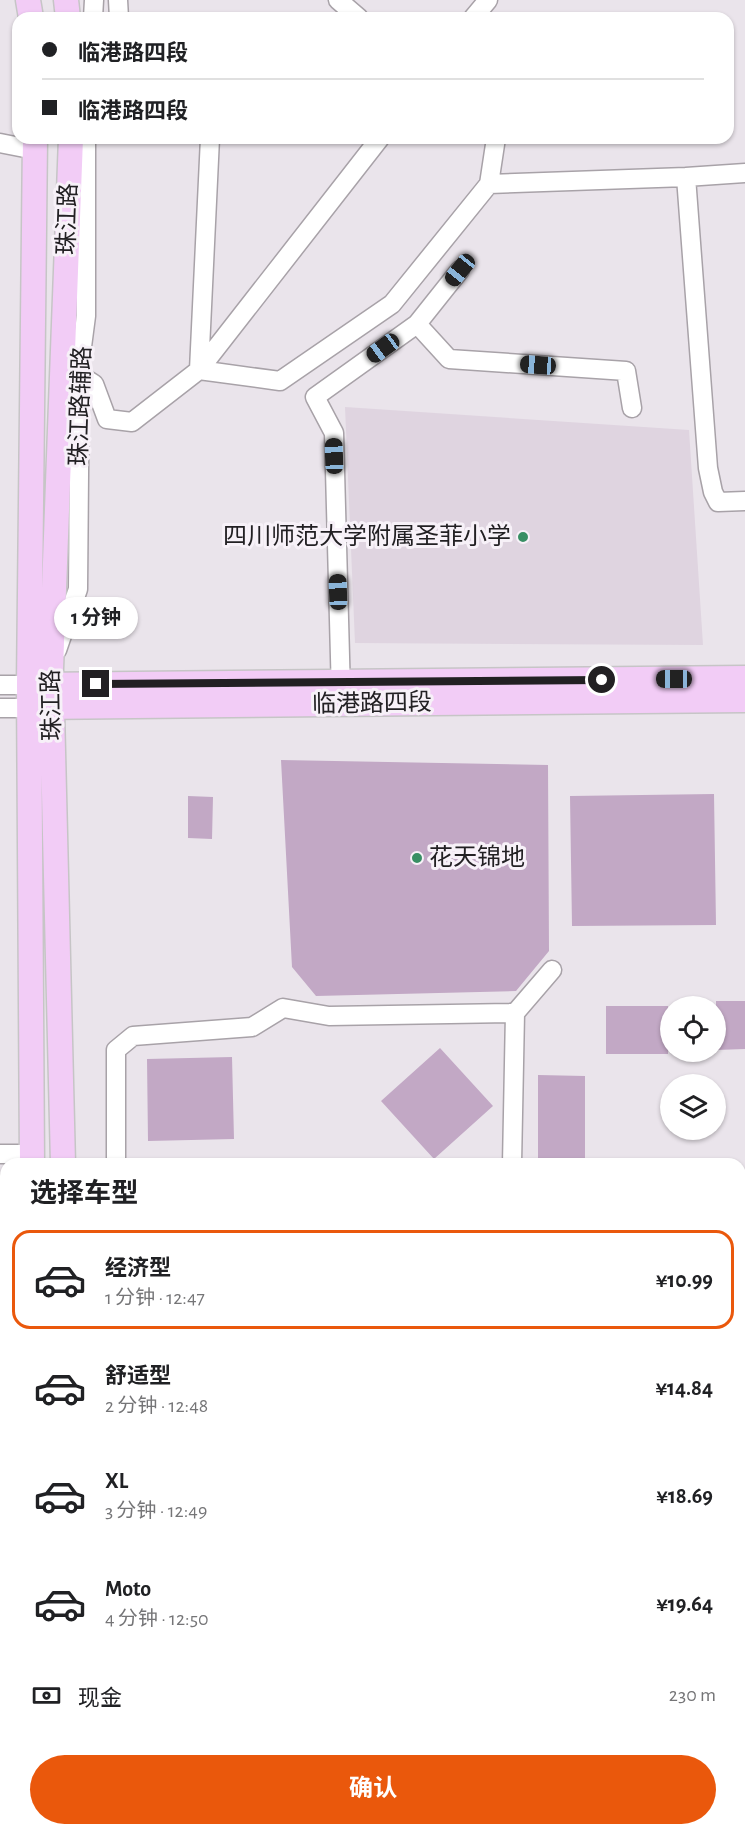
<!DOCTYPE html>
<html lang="zh">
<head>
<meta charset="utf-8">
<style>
	:root { --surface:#fff; --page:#f6f6f6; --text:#202124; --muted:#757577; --line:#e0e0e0; --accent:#ea580c }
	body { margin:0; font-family:"Alegreya Sans","Noto Sans SC",sans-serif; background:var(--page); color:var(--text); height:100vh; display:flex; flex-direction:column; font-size:22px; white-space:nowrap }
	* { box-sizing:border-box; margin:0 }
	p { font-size:20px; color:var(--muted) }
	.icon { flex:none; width:33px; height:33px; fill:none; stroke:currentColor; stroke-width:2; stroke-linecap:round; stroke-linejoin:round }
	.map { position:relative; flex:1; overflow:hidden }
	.panel { position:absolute; left:0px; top:1158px; width:746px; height:678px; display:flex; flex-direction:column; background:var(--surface); border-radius:18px 18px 0 0; box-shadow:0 2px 4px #0004 }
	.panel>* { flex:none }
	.top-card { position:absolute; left:12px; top:12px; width:722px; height:132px; border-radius:18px; box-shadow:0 2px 4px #0004; display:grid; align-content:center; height:132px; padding:0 30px; background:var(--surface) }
	.buttons { position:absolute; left:660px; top:996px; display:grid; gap:12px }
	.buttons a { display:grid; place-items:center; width:66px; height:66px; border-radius:50%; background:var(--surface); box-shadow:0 2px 4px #0004; font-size:30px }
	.end { position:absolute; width:27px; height:27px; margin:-14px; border:8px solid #222023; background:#fff; box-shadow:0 0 0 3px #fff }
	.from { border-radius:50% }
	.bubble { position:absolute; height:42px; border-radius:21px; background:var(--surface); box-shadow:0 2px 4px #0004; font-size:20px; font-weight:700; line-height:42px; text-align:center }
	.car { position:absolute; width:18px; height:36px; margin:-18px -9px; border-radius:8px; box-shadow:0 0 4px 2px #0007; background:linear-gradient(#222 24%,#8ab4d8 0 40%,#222 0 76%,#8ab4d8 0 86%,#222 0) }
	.top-card b { display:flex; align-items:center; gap:21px; height:57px; font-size:22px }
	.top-card b+b { border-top:2px solid var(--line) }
	.top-card i { width:15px; height:15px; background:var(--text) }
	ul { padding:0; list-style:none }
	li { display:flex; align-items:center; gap:18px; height:99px; margin:0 12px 9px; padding:0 18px; border:3px solid transparent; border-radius:18px }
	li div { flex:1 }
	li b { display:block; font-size:22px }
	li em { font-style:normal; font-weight:700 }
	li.on { border-color:var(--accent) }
	li>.icon { width:54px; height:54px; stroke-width:1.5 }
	h2 { padding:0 30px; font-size:27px; line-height:72px }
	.pay { display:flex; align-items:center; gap:15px; height:66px; padding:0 30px; font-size:22px }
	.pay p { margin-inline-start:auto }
	.action { display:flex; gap:12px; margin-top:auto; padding:12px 30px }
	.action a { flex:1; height:69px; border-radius:36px; background:var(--accent); color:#fff; font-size:24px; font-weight:700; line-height:69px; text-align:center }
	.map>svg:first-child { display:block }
	.built { fill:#dfd4e0 }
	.building { fill:#c2a8c5 }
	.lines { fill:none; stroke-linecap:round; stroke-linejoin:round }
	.minor-casing { stroke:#a8a2a8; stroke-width:21 }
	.major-casing { stroke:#c6c5c6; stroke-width:27 }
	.minor { stroke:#fff; stroke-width:18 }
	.major { stroke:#f2ccf6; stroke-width:24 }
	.route { stroke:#222023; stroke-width:8 }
	.poi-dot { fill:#388f64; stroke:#f7f1f8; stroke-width:2 }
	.labels { text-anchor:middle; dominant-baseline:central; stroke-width:6; stroke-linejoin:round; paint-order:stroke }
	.street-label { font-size:24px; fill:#222023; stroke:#f7f1f8 }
	.poi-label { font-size:24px; fill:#222023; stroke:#f7f1f8; text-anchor:end }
</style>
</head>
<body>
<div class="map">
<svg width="745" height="1836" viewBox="0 0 745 1836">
	<rect width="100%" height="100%" fill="#eae4eb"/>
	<path class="built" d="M345,407L689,430L703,645L355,643Z
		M94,1830H231L230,1836H98Z"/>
	<path class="building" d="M281,760L548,765L549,951L516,991L316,996L292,967Z
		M714,794L716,925L572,926L570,796Z
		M188,796L213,797L212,839L188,838Z
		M716,1001H745V1049L716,1050Z
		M606,1006H668V1054H606Z
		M440,1048L493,1106L434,1159L381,1101Z
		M232,1057L234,1139L148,1141L147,1059Z
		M538,1075L585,1076V1160H538Z"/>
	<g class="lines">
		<g class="minor-casing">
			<path id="minor" d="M118,0L119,18
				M338,0L359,18
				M93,18L94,0
				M473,18L488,0
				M0,143L35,150
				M686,177L745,173
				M489,184L496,138
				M417,324L449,359L626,371L632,408
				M199,370L380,138
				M199,370L210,138
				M80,375L94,384L107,419L132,422L199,370L280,381L392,304L489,184L686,177L708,468L713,492L718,502L745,501
				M57,650L78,589L80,362L86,316V138
				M0,685H29
				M341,694L334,433L315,397L417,324L460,270
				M0,708H29
				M0,1154H32
				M116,1164V1050L133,1036L252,1027L283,1008L329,1016L515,1013
				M512,1164L515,1013L552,970
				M740,1349L745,1348
				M740,1689H745
				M468,1836V1830"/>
		</g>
		<g class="major-casing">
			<path id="major" d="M28,0L31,18
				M66,0L68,18
				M36,685L745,678
				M37,707L745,700
				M32,1164L29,685L35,138
				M63,1164L51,669L71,138
				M10,1836L11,1830
				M38,1836L39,1830"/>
		</g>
		<use href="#minor" class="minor"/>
		<use href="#major" class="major"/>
	</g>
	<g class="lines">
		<path class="route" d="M96,684L602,680"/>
	</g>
	<g class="poi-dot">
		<circle cx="523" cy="537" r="6"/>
		<circle cx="417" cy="858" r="6"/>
	</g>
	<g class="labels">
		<g class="street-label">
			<text transform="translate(68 219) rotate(-88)">珠江路</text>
			<text transform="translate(81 406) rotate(-88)">珠江路辅路</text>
			<text transform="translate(372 704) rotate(-1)">临港路四段</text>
			<text transform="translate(52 705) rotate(-91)">珠江路</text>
		</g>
		<g class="poi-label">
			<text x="511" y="537">四川师范大学附属圣菲小学</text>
			<text x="429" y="858" text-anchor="start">花天锦地</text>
		</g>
	</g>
</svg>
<div class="buttons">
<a><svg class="icon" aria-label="locate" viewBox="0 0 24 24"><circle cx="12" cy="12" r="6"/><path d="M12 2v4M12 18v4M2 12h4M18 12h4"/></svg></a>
<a><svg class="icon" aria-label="layers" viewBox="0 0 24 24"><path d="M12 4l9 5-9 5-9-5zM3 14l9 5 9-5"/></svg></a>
</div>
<i class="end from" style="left:602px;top:680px"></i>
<i class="end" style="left:96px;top:684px"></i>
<div class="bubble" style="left:54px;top:597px;width:84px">1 分钟</div>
<i class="car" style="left:460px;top:270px;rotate:219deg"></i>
<i class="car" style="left:383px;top:348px;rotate:234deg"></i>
<i class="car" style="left:538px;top:365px;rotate:274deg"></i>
<i class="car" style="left:334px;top:456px;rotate:358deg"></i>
<i class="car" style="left:338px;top:592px;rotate:358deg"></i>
<i class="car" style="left:674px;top:679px;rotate:270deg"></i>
<div class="top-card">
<b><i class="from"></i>临港路四段</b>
<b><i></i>临港路四段</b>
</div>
<section class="panel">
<h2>选择车型</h2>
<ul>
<li class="on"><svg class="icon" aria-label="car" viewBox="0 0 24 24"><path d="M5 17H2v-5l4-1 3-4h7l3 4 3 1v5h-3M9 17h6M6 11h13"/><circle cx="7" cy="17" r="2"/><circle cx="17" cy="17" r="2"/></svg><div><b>经济型</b><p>1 分钟 · 12:47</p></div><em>¥10.99</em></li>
<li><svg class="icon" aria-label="car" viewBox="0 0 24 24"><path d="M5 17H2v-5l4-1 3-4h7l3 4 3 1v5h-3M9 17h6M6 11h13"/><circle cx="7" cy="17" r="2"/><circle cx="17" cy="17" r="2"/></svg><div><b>舒适型</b><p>2 分钟 · 12:48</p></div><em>¥14.84</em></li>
<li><svg class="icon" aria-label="car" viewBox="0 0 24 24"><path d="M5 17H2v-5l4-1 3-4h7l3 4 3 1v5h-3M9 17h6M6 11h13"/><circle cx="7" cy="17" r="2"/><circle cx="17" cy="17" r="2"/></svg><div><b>XL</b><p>3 分钟 · 12:49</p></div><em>¥18.69</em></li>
<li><svg class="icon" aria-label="car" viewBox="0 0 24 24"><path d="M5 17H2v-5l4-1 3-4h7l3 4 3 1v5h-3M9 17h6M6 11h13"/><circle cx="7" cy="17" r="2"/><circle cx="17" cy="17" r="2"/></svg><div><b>Moto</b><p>4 分钟 · 12:50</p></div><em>¥19.64</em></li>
</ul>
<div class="pay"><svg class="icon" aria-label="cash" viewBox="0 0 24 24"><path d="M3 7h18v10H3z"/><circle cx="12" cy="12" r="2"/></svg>现金<p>230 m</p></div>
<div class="action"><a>确认</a></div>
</section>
</div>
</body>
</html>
